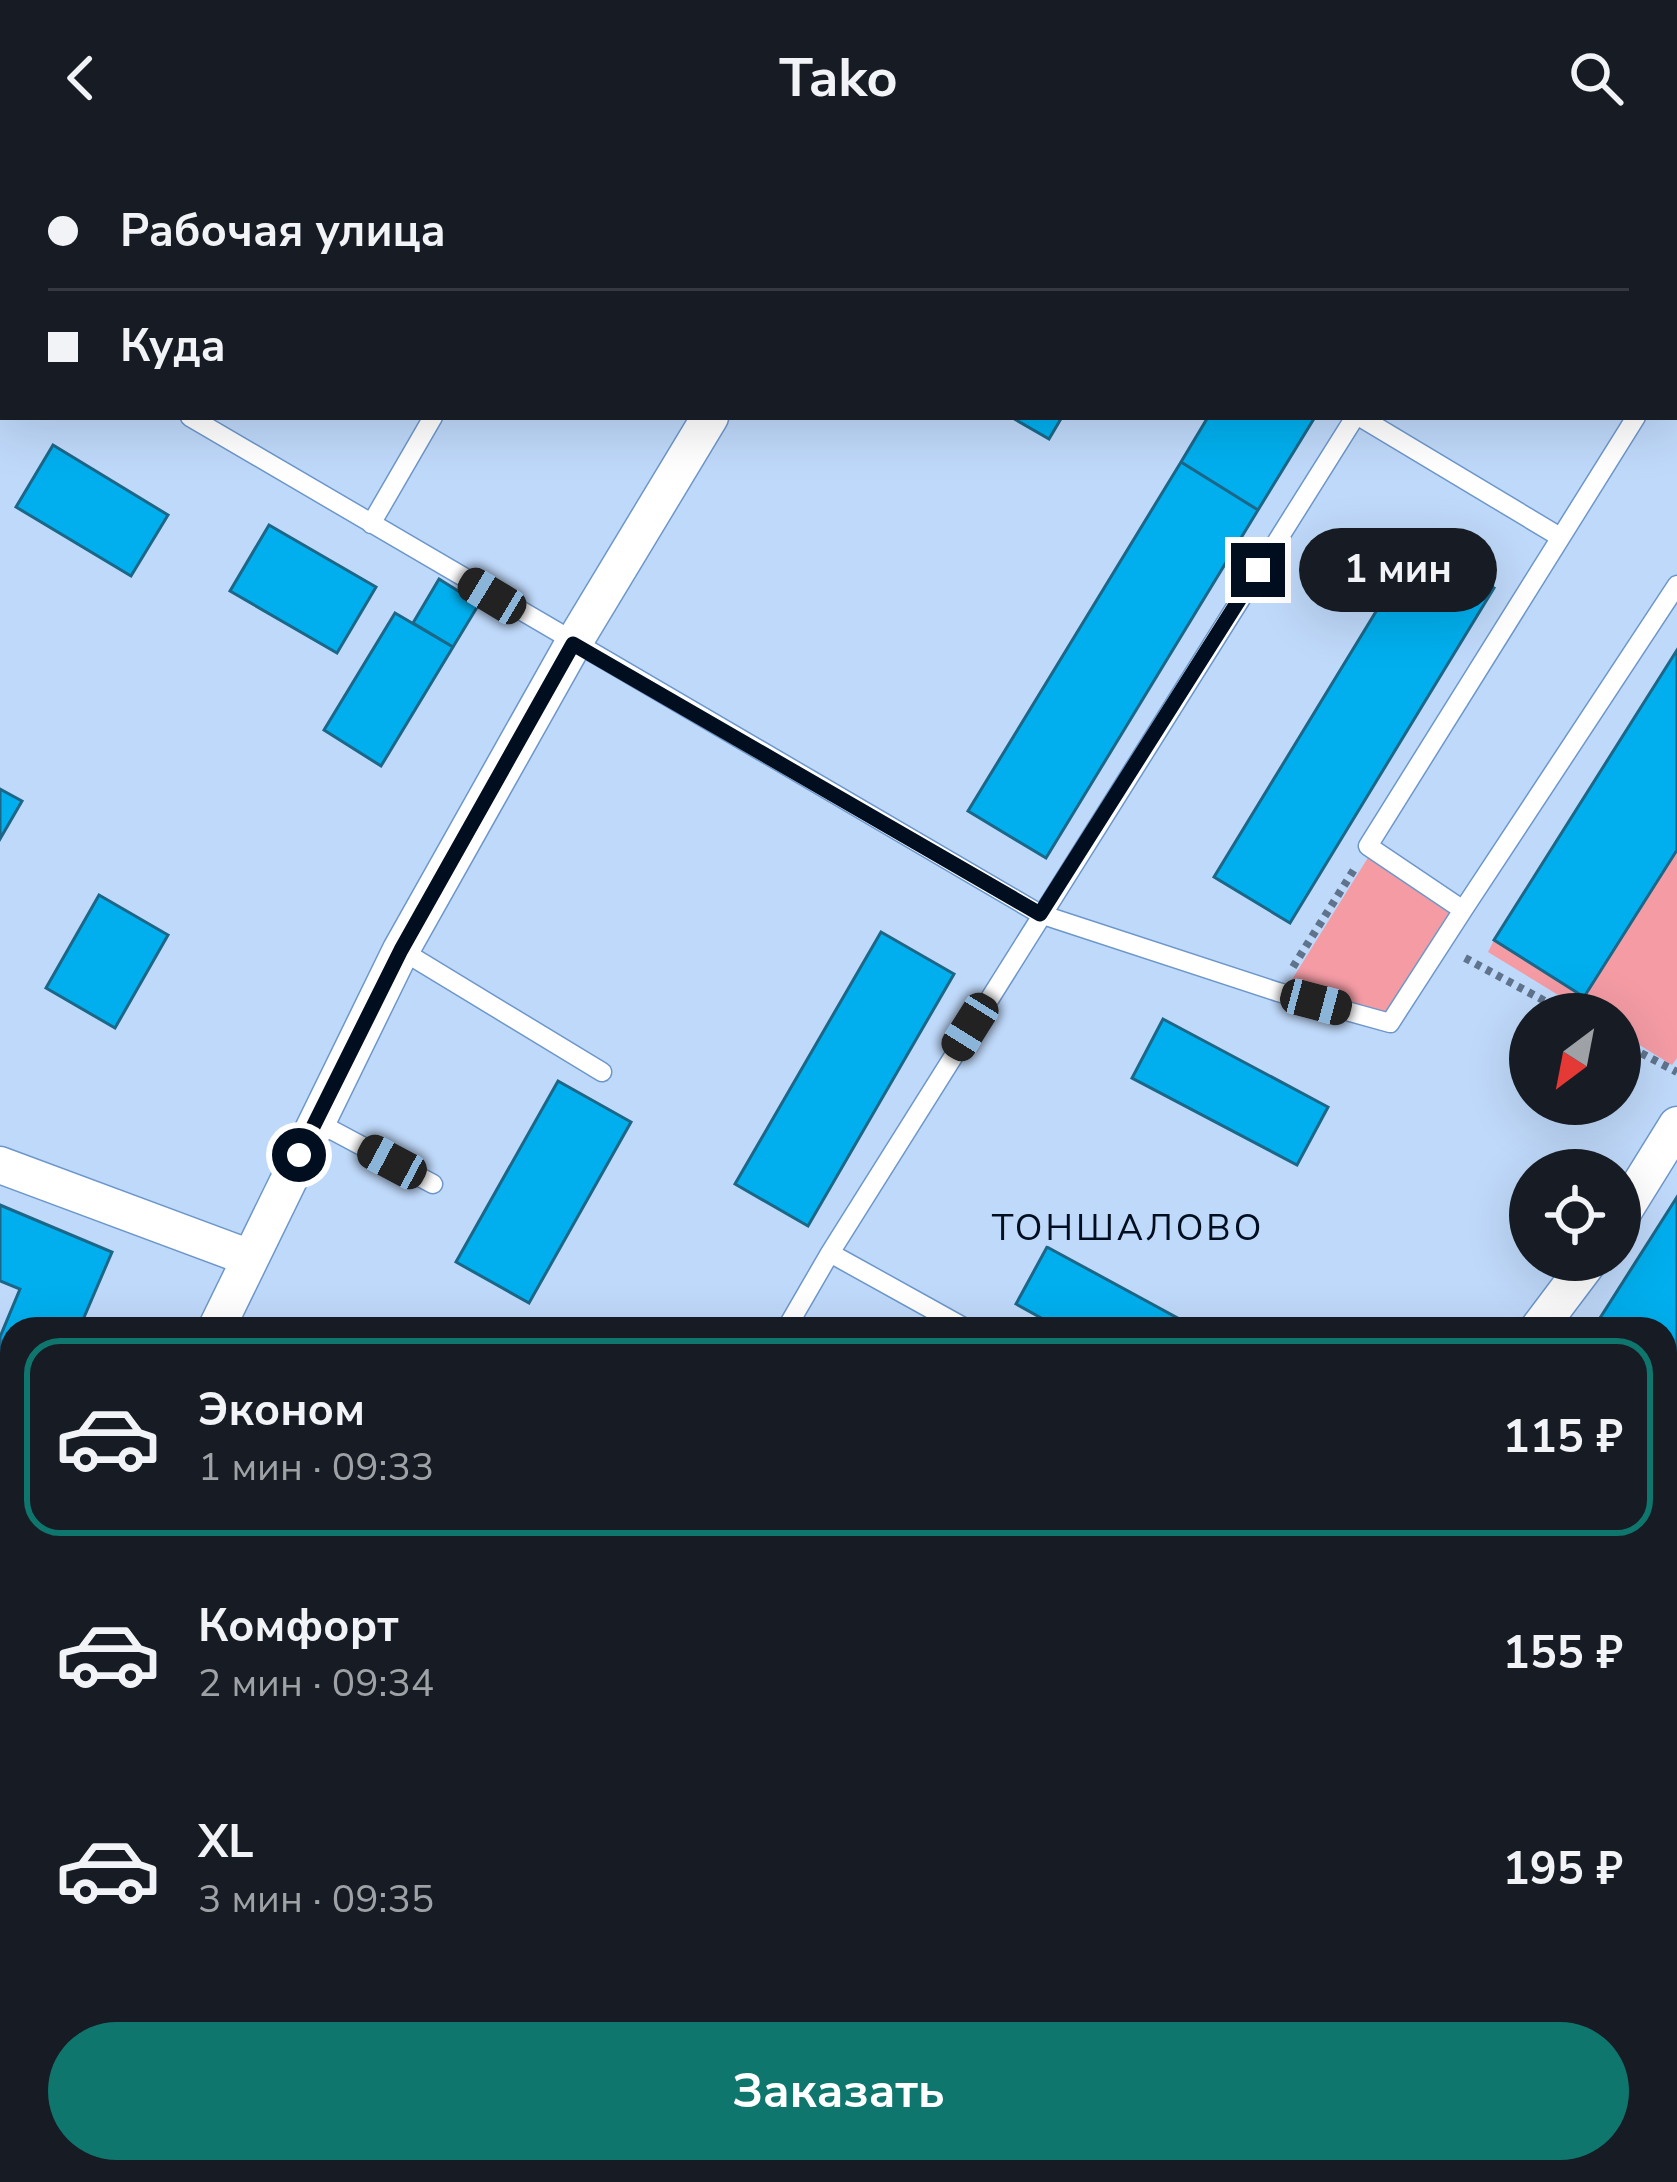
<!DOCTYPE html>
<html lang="ru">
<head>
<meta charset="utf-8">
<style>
	:root { --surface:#171b24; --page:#242831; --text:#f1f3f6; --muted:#9ea1a6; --line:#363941; --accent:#0f766e }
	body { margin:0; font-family:"Nunito Sans",sans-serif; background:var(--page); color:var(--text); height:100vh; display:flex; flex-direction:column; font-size:45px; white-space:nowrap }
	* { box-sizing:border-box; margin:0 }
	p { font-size:39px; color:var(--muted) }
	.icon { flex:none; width:66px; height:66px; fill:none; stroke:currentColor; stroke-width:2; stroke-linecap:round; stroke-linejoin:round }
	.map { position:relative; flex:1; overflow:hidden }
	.drawer { position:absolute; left:0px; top:1161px; width:1677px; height:867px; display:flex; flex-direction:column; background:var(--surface); border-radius:36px 36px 0 0; box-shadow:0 12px 48px #0002 }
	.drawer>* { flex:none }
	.banner { position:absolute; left:0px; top:0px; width:1677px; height:264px; box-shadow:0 12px 48px #0002; display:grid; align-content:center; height:264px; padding:0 48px; background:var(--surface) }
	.needle { width:78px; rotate:212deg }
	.controls { position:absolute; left:1509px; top:837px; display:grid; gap:24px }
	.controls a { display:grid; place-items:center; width:132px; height:132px; border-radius:50%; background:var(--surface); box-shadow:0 12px 48px #0002; font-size:60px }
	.end { position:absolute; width:54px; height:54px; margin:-27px; border:15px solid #010e20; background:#fff; box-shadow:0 0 0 6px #fff }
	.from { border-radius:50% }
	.bubble { position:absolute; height:84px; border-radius:42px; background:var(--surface); box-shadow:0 12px 48px #0002; font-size:39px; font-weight:700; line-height:84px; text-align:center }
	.car { position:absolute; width:36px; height:72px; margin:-36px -18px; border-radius:15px; box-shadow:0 0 9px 3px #0007; background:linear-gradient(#222 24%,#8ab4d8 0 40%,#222 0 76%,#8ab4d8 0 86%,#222 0) }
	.banner b { display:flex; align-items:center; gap:42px; height:114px; font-size:45px }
	.banner b+b { border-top:3px solid var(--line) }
	.banner i { width:30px; height:30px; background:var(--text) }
	ul { padding:21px 0 0; list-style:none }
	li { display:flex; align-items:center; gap:36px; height:198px; margin:0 24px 18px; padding:0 24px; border:6px solid transparent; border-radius:36px }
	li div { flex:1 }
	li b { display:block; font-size:45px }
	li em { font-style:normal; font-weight:700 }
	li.current { border-color:var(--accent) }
	li>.icon { width:108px; height:108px; stroke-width:1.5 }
	.primary-button { display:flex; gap:24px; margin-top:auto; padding:24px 48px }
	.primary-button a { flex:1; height:138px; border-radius:72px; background:var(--accent); color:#fff; font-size:48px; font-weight:700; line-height:138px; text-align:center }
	header { display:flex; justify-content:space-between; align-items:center; height:156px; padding:0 48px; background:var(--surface); font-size:54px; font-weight:700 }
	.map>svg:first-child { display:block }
	.green { fill:#f49ba4 }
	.building { fill:#01afee; stroke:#1c6688; stroke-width:3 }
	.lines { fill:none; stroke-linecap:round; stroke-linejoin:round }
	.lane-casing { stroke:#6d97ca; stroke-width:21 }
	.street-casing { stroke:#6d97ca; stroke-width:39 }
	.path { stroke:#5f738c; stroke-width:8; stroke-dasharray:6 6; stroke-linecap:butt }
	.lane { stroke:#fff; stroke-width:18 }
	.street { stroke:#fff; stroke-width:36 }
	.route { stroke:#010e20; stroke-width:15 }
	.labels { text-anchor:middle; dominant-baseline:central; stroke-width:12; stroke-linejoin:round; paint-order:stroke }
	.quarter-label { font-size:36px; letter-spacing:3px; fill:#010e20; stroke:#bfd9fa }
</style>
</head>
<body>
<header><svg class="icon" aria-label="back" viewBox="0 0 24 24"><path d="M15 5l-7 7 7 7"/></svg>Tako<svg class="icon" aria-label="search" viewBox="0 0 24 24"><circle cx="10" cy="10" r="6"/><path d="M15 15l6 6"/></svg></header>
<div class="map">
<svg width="1677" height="2026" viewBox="0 0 1677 2026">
	<rect width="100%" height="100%" fill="#bfd9fa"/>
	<path class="green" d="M1677,694V902L1672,909L1620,877V858H1589L1488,796L1494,784L1585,841Z
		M1369,700L1456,756L1386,860L1288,830Z"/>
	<path class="building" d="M1607,0H1677V92L1674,3H1605Z
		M1011,261H1062L1049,283Z
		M1208,261H1315L1258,354L1181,306Z
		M53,289L168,359L131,420L16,351Z
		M1181,306L1258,354L1046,702L968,655Z
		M269,369L376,431L337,497L230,435Z
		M1419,385L1494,432L1290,767L1214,721Z
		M439,423L479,448L453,491L413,467Z
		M395,457L453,491L381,610L324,574Z
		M1677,494V694L1584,841L1494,784Z
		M0,633L22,645L0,683Z
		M99,739L168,779L115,872L46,832Z
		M881,776L954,818L808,1070L735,1028Z
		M1163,863L1328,951L1297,1009L1132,922Z
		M558,925L631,966L529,1147L456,1106Z
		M1677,1041V1221L1665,1240V1173H1593Z
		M0,1049L112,1096L79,1173H12V1235L0,1230V1181L20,1133L0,1125Z
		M1047,1091L1198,1173H1061L1016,1148Z
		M545,2016H691L684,2026H549L542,2021Z
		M700,2016H779L772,2026H716Z
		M1017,2016H1133L1126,2026H1011Z
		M1436,2016H1644L1662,2026H1430Z"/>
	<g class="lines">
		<g class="lane-casing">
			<path id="lane" d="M1433,0L1438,3
				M584,3L586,0
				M1515,3L1517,0
				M1674,136L1677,138
				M0,149L3,150
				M1674,201L1677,196
				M190,261L1040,758L1278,836L1390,867L1463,754
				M1360,261L1560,381
				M1636,261L1368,690L1463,754L1677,429
				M371,368L433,261
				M401,794L602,916
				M315,965L433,1028
				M830,1097L1355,261
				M786,1173L830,1097L967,1173
				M0,1328L12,1337
				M0,1968L12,1973
				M101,2016L119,2026
				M960,2016L969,2026"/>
		</g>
		<g class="street-casing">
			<path id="street" d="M866,3L868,0
				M0,1009L250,1102
				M1620,1061L1677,969
				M216,1173L401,794L573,488L710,261
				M1538,1173L1590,1104
				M1665,1512H1677
				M0,1719L12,1686
				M867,2026L875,2016
				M1332,2026L1338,2016"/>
		</g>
		<path class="path" d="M1465,802L1569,858
			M1293,811L1355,712
			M1620,886L1677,916
			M1665,1334L1677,1316
			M1250,2026L1255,2016"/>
		<use href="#lane" class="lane"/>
		<use href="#street" class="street"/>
	</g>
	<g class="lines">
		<path class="route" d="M299,999L401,794L573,488L1040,758L1258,414"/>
	</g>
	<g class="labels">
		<g class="quarter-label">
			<text x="1128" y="1072">ТОНШАЛОВО</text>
		</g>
	</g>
</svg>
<div class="controls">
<a><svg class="needle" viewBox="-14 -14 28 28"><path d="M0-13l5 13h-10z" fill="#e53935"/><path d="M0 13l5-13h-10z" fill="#9ea1a6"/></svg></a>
<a><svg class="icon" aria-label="locate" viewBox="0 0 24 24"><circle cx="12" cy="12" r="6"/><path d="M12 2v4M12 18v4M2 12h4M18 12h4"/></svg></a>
</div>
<i class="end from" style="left:299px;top:999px"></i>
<i class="end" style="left:1258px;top:414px"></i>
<div class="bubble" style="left:1299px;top:372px;width:198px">1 мин</div>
<i class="car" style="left:492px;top:440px;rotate:301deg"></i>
<i class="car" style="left:1316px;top:846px;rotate:105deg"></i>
<i class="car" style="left:970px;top:871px;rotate:212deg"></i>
<i class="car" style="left:392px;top:1006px;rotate:298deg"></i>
<div class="banner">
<b><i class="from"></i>Рабочая улица</b>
<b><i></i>Куда</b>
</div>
<section class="drawer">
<ul>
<li class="current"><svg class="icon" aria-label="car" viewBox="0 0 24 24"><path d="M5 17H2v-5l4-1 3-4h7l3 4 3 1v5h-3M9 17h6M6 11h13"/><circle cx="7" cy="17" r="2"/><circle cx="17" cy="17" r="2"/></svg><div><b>Эконом</b><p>1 мин · 09:33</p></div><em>115 ₽</em></li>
<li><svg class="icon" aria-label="car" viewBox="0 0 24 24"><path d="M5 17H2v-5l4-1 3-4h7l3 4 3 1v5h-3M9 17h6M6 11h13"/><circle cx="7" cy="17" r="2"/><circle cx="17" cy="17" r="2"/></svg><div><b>Комфорт</b><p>2 мин · 09:34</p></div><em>155 ₽</em></li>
<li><svg class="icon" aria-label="car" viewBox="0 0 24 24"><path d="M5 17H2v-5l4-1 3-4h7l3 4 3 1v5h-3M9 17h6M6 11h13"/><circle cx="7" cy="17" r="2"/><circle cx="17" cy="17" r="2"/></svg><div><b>XL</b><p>3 мин · 09:35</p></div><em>195 ₽</em></li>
</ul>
<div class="primary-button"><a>Заказать</a></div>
</section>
</div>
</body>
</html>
